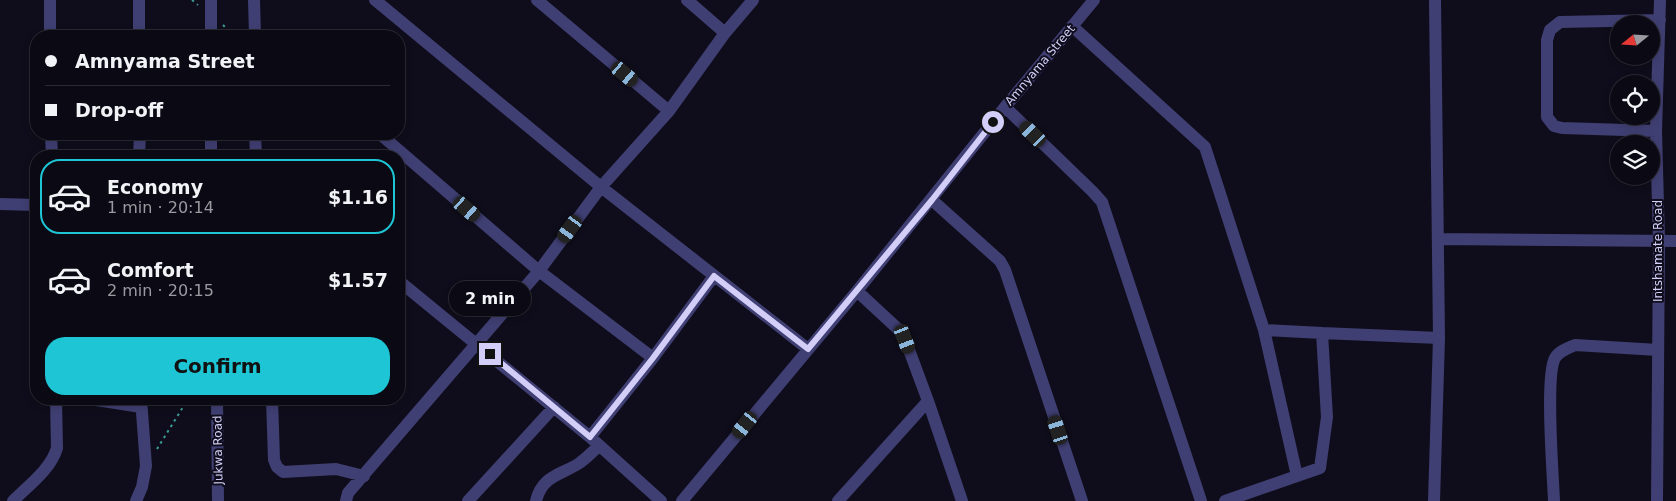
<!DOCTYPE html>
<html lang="en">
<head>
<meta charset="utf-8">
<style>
	:root { --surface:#0b0a14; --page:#191822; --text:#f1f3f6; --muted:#9a9aa0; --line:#2b2b34; --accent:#1dc5d5 }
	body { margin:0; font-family:"DejaVu Sans",sans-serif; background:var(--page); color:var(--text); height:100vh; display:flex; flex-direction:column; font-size:19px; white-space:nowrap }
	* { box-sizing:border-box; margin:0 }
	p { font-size:16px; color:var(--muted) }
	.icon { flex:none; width:28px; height:28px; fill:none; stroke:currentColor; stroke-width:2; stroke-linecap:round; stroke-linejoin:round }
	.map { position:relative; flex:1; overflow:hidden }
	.panel { position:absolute; left:30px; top:150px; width:375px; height:255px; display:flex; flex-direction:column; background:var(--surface); border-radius:20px; box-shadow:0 2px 8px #0003,0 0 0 1px var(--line) }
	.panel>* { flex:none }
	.hud { position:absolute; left:30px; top:30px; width:375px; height:110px; border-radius:20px; box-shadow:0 2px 8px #0003,0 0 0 1px var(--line); display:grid; align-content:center; height:110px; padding:0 15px; background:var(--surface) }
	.needle { width:32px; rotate:252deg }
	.tools { position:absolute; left:1610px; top:15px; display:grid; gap:10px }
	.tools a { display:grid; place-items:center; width:50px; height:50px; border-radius:50%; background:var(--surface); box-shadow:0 2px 8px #0003,0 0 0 1px var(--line); font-size:25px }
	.end { position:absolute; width:22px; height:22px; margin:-11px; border:6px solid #d2cef8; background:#111; box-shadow:0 0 0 2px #111 }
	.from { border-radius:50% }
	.bubble { position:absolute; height:35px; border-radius:18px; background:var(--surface); box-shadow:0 2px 8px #0003,0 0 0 1px var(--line); font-size:16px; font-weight:800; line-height:35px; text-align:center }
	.car { position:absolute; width:15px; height:30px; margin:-15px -8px; border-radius:6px; box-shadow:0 0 4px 1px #0007; background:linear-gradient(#222 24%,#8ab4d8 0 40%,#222 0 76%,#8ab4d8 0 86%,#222 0) }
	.hud b { display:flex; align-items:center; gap:18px; height:48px; font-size:19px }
	.hud b+b { border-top:1px solid var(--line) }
	.hud i { width:12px; height:12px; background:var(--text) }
	ul { padding:9px 0 0; list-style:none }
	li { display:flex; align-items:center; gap:15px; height:75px; margin:0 10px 8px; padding:0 5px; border:2px solid transparent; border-radius:20px }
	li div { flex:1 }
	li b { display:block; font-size:19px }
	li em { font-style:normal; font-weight:800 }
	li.selected { border-color:var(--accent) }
	li>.icon { width:45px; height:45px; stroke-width:1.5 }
	.cta { display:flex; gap:10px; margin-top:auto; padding:10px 15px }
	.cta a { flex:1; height:58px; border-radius:20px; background:var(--accent); color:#111; font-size:20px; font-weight:800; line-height:58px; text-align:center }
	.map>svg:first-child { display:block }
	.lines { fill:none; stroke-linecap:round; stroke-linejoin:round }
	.path { stroke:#3c9e97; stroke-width:2; stroke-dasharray:2.5 4; stroke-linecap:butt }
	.minor { stroke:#403f73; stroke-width:12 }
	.route { stroke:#d2cef8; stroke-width:6 }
	.labels { text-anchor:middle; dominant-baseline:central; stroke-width:4; stroke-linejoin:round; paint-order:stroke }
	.street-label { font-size:12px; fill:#d2cef8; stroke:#0f0d1b }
</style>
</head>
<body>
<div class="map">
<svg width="1676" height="501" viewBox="0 0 1676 501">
	<rect width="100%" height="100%" fill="#0f0d1b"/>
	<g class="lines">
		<path class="path" d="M192,0L198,5
			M223,25L234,36
			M157,449L188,399"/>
		<path class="minor" d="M50,0V36
			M139,0V36
			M254,0L255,36
			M375,0L601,187L808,349
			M537,0L669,111
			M687,0L725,33
			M1072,26L1205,147L1264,330L1322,333L1327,417L1320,468L1225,501
			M211,36V0
			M1005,107L1092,191L1102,202L1201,501
			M1656,131L1562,128L1554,126L1547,117V40L1550,30L1560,22L1660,20
			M51,134L52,156
			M211,134V156
			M255,134L256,156
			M380,134L539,271L653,358
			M139,156L140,134
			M932,200L1000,261L1005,270L1082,501
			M0,204L36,205
			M1438,239L1676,241
			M399,281L590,437L661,501
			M857,291L898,329L905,339L928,401L962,501
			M1264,330L1297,476
			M1322,333L1439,338
			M90,399L141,407
			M217,399L218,501
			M272,399L274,460L277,467L283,472L336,469L364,476
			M590,437L653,358L714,276
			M13,501C29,485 51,469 57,448L56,399
			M136,501L142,487L146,466L141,399
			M346,501L348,493L539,271L601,187L669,111L725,33L753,0
			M468,501L554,407
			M536,501C542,476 560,475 578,464C586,459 592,452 599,446
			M682,501L857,291L1005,107L1094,0
			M838,501L928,401
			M1434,501L1439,338L1435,0
			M1554,501C1553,475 1545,375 1555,358C1559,351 1568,348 1575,345L1658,350
			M1657,501L1659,242L1656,131L1660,0"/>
	</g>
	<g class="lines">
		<path class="route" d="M490,354L590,437L653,358L714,276L808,349L932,200L993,122"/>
	</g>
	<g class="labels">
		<g class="street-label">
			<text transform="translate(1040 65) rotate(-50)">Amnyama Street</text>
			<text transform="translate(1658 251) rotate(-90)">Intshamate Road</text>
			<text transform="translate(218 450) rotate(-91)">Jukwa Road</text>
		</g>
	</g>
</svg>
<div class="tools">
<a><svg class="needle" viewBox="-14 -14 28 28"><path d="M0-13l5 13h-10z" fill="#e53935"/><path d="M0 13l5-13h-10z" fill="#9a9aa0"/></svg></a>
<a><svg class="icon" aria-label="locate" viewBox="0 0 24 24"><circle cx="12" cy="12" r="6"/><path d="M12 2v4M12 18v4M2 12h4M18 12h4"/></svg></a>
<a><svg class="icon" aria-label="layers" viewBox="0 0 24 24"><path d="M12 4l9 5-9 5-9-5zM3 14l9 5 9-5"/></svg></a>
</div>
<i class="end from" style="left:993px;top:122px"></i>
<i class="end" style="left:490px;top:354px"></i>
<div class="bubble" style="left:449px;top:281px;width:82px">2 min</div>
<i class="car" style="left:625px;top:74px;rotate:130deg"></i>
<i class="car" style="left:1033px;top:134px;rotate:314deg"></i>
<i class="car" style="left:467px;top:209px;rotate:131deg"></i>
<i class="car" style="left:570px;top:229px;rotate:216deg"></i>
<i class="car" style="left:905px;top:339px;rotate:159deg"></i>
<i class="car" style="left:745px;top:425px;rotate:219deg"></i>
<i class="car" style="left:1058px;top:430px;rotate:342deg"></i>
<div class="hud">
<b><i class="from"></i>Amnyama Street</b>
<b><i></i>Drop-off</b>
</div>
<section class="panel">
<ul>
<li class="selected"><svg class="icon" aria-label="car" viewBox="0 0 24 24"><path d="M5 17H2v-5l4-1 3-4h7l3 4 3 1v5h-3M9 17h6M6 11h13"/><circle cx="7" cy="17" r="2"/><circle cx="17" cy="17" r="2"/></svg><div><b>Economy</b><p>1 min · 20:14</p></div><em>$1.16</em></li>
<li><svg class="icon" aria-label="car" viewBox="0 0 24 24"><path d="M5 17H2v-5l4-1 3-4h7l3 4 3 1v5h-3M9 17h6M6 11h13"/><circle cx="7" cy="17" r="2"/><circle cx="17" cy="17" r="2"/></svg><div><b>Comfort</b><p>2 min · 20:15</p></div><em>$1.57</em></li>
</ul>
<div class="cta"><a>Confirm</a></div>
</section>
</div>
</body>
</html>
